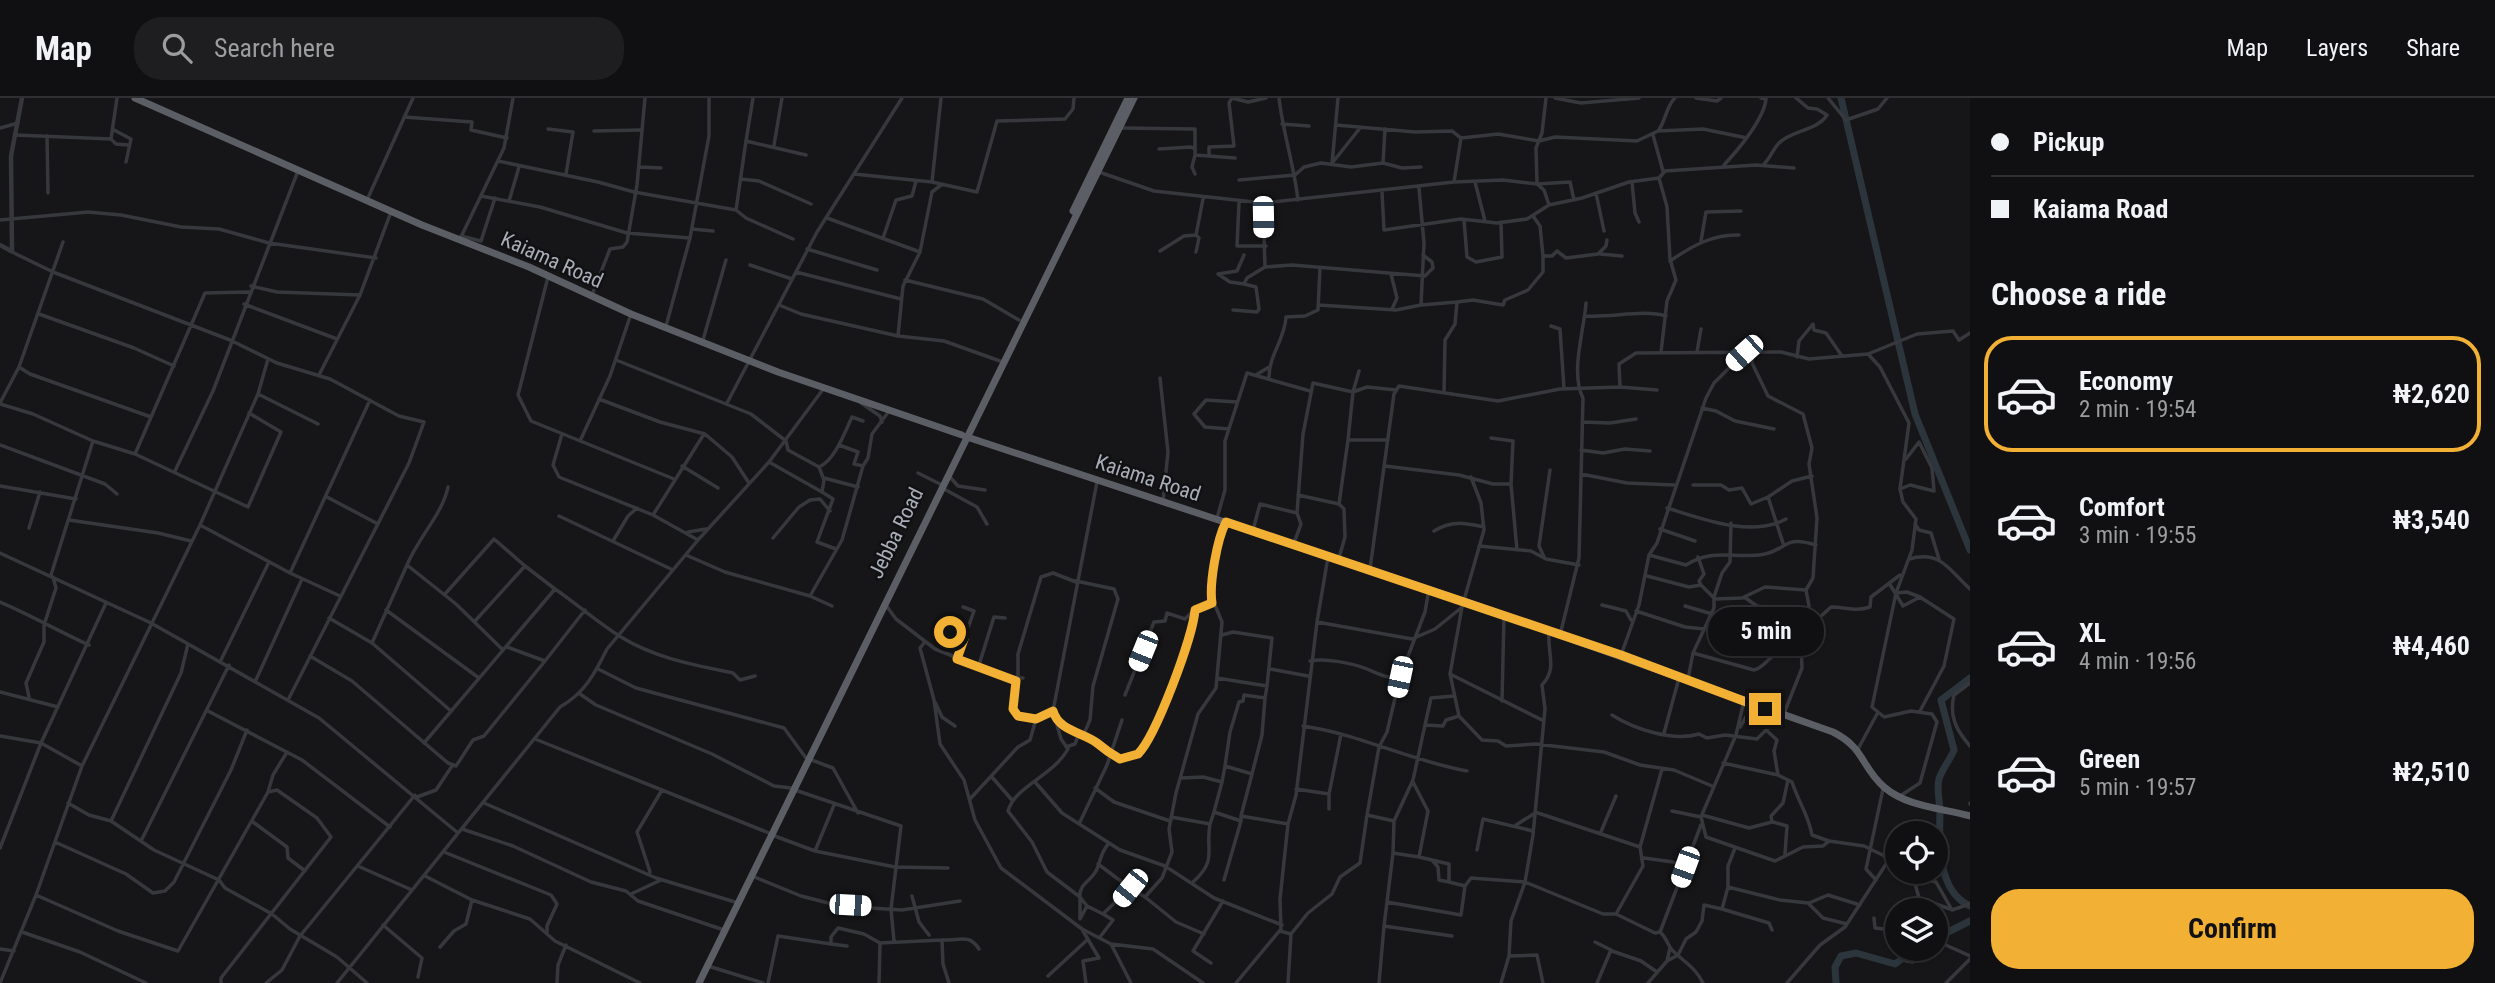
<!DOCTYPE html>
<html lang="en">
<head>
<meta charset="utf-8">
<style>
	:root { --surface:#101012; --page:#1e1e20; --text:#f1f3f6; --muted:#9c9d9f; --line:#303032; --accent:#f2b134 }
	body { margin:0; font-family:"Roboto Condensed",sans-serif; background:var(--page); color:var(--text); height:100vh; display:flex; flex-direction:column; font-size:26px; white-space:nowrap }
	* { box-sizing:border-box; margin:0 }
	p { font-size:23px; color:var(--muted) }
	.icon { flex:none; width:38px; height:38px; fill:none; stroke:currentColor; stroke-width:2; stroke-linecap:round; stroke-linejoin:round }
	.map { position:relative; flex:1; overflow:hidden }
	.drawer { display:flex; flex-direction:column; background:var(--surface); width:525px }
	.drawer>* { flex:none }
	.guide { display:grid; align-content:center; height:154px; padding:0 21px; background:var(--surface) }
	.tools { position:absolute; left:1885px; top:723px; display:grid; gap:14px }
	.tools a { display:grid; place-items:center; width:63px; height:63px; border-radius:50%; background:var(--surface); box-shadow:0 2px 5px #0004,0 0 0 2px var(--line); font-size:35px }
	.end { position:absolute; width:32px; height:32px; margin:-16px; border:9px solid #f2b134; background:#111; box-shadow:0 0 0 4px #111 }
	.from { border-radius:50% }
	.bubble { position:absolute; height:49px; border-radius:24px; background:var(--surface); box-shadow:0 2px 5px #0004,0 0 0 2px var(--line); font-size:23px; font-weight:700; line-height:49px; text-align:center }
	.car { position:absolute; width:21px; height:42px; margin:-21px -10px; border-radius:9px; box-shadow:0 0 5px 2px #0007; background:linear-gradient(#fff 24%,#345 0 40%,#fff 0 76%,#345 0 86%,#fff 0) }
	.guide b { display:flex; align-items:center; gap:24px; height:66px; font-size:26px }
	.guide b+b { border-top:2px solid var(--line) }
	.guide i { width:18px; height:18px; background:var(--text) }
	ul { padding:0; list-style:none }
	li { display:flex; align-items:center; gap:21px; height:116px; margin:0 14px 10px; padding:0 7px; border:4px solid transparent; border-radius:28px }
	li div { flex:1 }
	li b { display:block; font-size:26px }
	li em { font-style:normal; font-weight:700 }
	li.selected { border-color:var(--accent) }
	li>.icon { width:63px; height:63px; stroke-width:1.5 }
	h2 { padding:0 21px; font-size:32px; line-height:84px }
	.action { display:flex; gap:14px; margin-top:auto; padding:14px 21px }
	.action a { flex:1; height:80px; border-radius:28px; background:var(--accent); color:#111; font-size:28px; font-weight:700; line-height:80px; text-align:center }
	header { display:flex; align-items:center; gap:42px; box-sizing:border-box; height:98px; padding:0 35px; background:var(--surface); border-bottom:2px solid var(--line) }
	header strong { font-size:33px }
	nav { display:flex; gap:38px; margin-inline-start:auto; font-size:24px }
	.search { width:490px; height:63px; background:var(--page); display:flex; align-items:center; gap:18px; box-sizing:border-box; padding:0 24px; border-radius:28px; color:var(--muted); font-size:26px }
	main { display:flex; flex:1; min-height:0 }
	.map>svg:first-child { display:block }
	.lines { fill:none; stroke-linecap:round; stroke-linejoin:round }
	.river { stroke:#2c353c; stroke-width:7 }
	.minor { stroke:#37383d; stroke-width:3.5 }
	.tertiary { stroke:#37383d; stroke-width:4.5 }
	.trunk { stroke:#5b5e65; stroke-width:7 }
	.route { stroke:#f2b134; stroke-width:9 }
	.labels { text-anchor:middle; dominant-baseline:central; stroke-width:5; stroke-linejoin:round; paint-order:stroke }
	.street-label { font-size:21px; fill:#a8adb8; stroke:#111113 }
</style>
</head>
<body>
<header>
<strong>Map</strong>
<div class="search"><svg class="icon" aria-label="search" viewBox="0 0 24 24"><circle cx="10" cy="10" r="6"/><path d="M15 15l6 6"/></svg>Search here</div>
<nav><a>Map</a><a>Layers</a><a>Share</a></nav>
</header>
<main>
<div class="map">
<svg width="1970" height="885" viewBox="0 0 1970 885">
	<rect width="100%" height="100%" fill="#161618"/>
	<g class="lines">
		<path class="river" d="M1841,0L1915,316L1970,452
			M1970,580L1941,602L1954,652C1950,662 1942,671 1939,681C1936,691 1940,703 1940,714C1939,744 1937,793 1970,808
			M1936,837H1942L1970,823
			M1836,885L1835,869L1841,858L1856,855L1895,866L1906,858L1907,850"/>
		<path class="minor" d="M1279,0C1283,35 1294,67 1298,102
			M1555,0L1581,5L1639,0
			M1696,0L1717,3L1721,0
			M1828,0L1846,22L1878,11L1887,0
			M404,19L472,24L471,32L507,40
			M1282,26L1309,28
			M1336,27L1415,34L1452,33L1461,40L1498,36L1539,43L1555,39L1637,43L1658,33L1703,31L1747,40
			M0,30L18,25
			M1121,30L1195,31V51
			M548,31L573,34L566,76
			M114,32L131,41L126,64
			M594,33L640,32
			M1658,33C1666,23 1666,8 1675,0
			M15,37L111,41L117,0
			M1653,37L1663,73
			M47,38L48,95
			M111,41L116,46L128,47
			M746,43L753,0
			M774,47L782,0
			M1159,51L1191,49L1195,51V57
			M1235,60L1209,58V49L1234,48L1229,5L1232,0L1248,4L1266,0
			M498,63L598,84L634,94L736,112L746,120L793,141
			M1333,64L1360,30
			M1383,65L1385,31
			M1332,66L1338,0
			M1724,67C1738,52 1764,21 1766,1L1761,0
			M1763,67C1771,60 1772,52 1779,45C1792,32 1817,33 1827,17L1817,11L1808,10L1796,0
			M640,69L661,70
			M1099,74L1154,93L1263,105L1454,84L1461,40
			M854,76L932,84L977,94L997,23L1065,21L1073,11L1074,0
			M1195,76L1192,69L1195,57L1209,58
			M1659,80L1667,109L1670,161L1676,182L1667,203L1661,254
			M741,81L759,83L811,106
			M1239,82L1295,77L1304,69L1321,65L1351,69L1383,65L1402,70L1421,69
			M932,84L941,0
			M1454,84L1503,82L1537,86L1536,50L1542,35L1546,0
			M1475,84L1485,123
			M1632,84L1635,115L1639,124
			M1419,90L1424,145L1421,207L1457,204L1455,226L1445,242L1444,295
			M1382,94L1384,132L1461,121L1497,125L1527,121L1549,107L1582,100L1629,84L1659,80L1665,73L1756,67L1794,70
			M1596,95L1604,133
			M481,98L540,109L627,135L690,140
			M367,102L413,0
			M509,103L519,69
			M1239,105L1237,148H1266
			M1263,105L1265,169L1292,167L1425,178L1433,170L1432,164L1423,157
			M1549,107L1544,92L1537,86L1570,84L1574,102
			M736,112L746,43L806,57
			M1533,118L1540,128L1543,158H1552L1557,153L1566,160L1598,156L1606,148L1607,142
			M827,120L920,154L932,94L941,87
			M0,122L88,114L121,117L181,129L219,131L269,145L376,160
			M1464,122L1467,159L1476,164L1502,159L1501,124
			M692,131L713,133
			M461,138L481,143L495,100
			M883,140L896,102L912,98L916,83
			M460,141L504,50L513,0
			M1701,143L1706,114L1741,113
			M807,151L877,172
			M1160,153L1184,138L1196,137
			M12,154L53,174L230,242L277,265L330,281L399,318L424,324L409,365L288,602
			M920,154L903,188L898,238L944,243L1000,263
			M1196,154L1199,140L1196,137L1203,101
			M1600,156L1622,158
			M1244,157L1237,173L1218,176L1230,184L1244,186L1247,180L1265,169
			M1670,163C1692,148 1713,136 1739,137
			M750,167L792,181
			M796,174L901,201
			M1391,176L1397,200L1392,211
			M548,179L518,297L531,323L674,381
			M905,182L983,201L1019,222
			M251,188L277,194L360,197
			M592,197L610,151L623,149L627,144L637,87L645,0
			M1457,204L1473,202L1503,207L1505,202L1528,192L1543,174V158
			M244,206L337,241
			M779,207L801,216L898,238
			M1318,207L1396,212L1421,207
			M1233,212L1257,214L1259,211L1256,189L1244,186
			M39,216L134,250L174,268
			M1585,218C1611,220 1644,211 1666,218
			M666,228L690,140L709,38V0
			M1551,228L1560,231L1564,291
			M703,242L726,162
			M1697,254L1701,231
			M1753,256L1752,265L1768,298L1803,316L1812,350L1809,366L1817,420L1813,480L1806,492L1809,508L1801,549L1802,570L1783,618L1766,632L1777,642L1774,653L1778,677
			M1868,256L1917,236L1953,233L1959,242L1970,235
			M1797,259L1799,243L1813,226L1814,232L1826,235L1842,258
			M616,262L751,316L786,343L788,352L819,369
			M19,269L30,276L151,319
			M319,277L360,197L391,114
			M1256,277L1269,269
			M1269,279C1269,257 1285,241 1286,219L1305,218L1318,212L1320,170
			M1160,280L1168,354L1163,403
			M1620,289L1657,292
			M258,296L318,326
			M599,301L660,324L705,336L732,359L749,385
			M0,305L19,269L63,144
			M727,305L817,134L902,0
			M861,305L880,318L882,324
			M0,306L33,316L93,343L135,356L248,409L281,334L249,315
			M1702,310L1716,313L1735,323L1774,331
			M1582,324L1610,325L1636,321
			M1229,331L1205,329L1194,316L1206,302L1237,304
			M562,336L553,367L559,379L653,417L698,442
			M1348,342L1353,294L1359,273
			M580,343L610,278L631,216
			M0,347L105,386L117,396
			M1581,352L1603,355L1625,351L1650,353
			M135,356L205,195L249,194
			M769,364L822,394
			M682,368L718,390
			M863,368L868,360L872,336L889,313
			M1385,368L1459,377L1493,386H1511L1513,343L1491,340
			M175,373L213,293L298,73
			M918,375L940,386
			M1581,376L1627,385L1674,387
			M950,379L958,388L985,392
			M824,380L858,389
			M1511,386L1517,452
			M1693,387H1721L1729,392L1742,390L1751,406L1768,399
			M0,388L76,401
			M944,391L977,409L987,426
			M1900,391L1910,387L1934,393L1932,370L1919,344L1906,361
			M1298,397L1339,406L1344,411L1345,439L1339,460
			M327,399L378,426
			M1339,406L1348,342H1388
			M1667,410C1703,421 1751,440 1786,421
			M653,417L704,336
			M559,418L673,472
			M1217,420L1225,392V343L1247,275L1310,293
			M69,422L158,435L191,443
			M1915,426L1919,432L1931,435L1939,461
			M200,427L290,475L340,498
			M29,430L40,394
			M1660,431L1695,443
			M1253,432L1260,406L1297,415L1303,336L1313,285L1353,294L1367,289L1396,292
			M1434,433C1451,422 1465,425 1484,429
			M688,434L706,431
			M773,440L799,409L810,402L820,401L830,413
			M613,443L628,418L637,410
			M1294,445L1301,426L1297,415
			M1783,445L1768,399L1792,383L1812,378
			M1479,448L1531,453L1546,461L1579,467
			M836,451L817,444L833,401L822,394L824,382L819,369C835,362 845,334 852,319L863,323
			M0,455L151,525L319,620L458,735
			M686,457L725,474L810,498L842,442L863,368L854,366L858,354L839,347
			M1649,457L1686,467C1714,449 1735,462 1765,456C1788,451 1783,437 1816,447
			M1544,459L1539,448L1550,372
			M1698,459L1704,476L1699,483L1701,487
			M1909,461C1941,452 1949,472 1970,491
			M407,467C418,440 443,415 448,389
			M525,468L555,491
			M1370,471L1394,296L1399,288L1498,303L1560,291L1620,289L1619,266L1636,255L1781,254L1809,261L1868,256L1880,269L1909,325L1900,391L1903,404L1916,421L1912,452L1896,495L1872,609L1884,619L1911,613L1932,616L1937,624L1920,685L1900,698
			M290,475L370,302
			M51,477L93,343
			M1647,478L1689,489L1701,487L1715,501L1742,500L1765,489L1806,492
			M1076,483L1114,491L1118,501L1093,588L1090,622L1083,638
			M1889,485L1903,508L1920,499L1907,494L1897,495
			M445,496L494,441L525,468L475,523
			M810,498L832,508
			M0,504C31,517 58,533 89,547
			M885,506L896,521L935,551L1016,583L1014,615L1036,621
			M1602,507L1626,513L1631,522
			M1685,508L1719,518L1748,537L1752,528L1762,530L1770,510
			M386,512L479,580
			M1636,513L1685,529L1704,531
			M329,520L372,545L451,613
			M1317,524L1328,459
			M945,532L964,541
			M1804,534L1812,536L1818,530L1819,520L1831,509C1846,509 1856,514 1870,509L1871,499L1900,477
			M1560,537L1579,460L1583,300C1570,275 1584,233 1586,205
			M372,545L407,467L456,506L503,552
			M924,545L920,550L934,602L940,646L964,682L975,722L1001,770L1082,831L1111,846L1153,851L1203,885
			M507,549L545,563L585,512
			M1693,555L1754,572C1765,569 1767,560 1777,556L1780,512L1757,508L1744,499
			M1621,557L1639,507L1649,457L1657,445L1706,300L1714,285L1743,256
			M310,558L352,583L448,665L456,668L473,642L484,638L545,563
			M957,561L974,513L963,509
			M221,562L269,464
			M1310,563C1326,560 1352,565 1367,571C1379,576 1387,581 1400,579L1425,514L1429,491
			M978,570L994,519L1005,520
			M598,571L636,590L784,630L806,660
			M1270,571L1308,578
			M1450,576L1544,623
			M1023,580H1018V556L1041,479L1053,475L1076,484
			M1217,580L1267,588L1272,540L1233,534L1222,537
			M1688,581L1693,555L1714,510V499L1722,475L1730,464L1731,425
			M255,584L302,481
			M1970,585L1954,597C1949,618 1956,632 1970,648
			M0,594L58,609
			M580,596L596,607L712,656L774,688L791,690
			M1125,597L1154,524L1165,523L1167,515L1185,521L1195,511L1212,505
			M29,599L26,585L44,544V527L56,490L53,479
			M1502,603L1504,517
			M1744,603L1736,637L1701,719L1706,739L1775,763L1803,749L1823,748L1829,743L1864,748L1897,764
			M935,604L942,619L955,628
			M208,613L302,662L390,729
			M1053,613L1061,641L1068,651C1053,678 1015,688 1008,713L1032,744L1047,774L1080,799C1079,785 1092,783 1097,771C1101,761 1101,754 1109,745
			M1920,613L1944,568L1954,521L1920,499
			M1612,617C1634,631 1673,644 1699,636L1707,640L1725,637L1757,641L1766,632
			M1459,618L1482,642L1498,643L1506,648L1536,646L1604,654L1640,667L1674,672L1712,688
			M1058,623L1120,661L1138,656C1156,637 1193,539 1195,511
			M1425,627L1431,600L1454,598
			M1303,628C1359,636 1411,663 1467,673
			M1740,629L1746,619L1763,611
			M1664,635L1679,580
			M0,638L41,645L82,668
			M535,641L769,735
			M424,645L555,491C577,506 598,525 621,539C655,560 694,567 733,575L740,582L755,578
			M1066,649L1075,646L1078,638
			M1858,651L1877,616
			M809,661L833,670L858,715
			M1723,665L1778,677L1792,684C1798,703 1809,718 1812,737L1829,743
			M1225,668L1230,634L1239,604L1243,603L1244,597L1265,600L1267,588
			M1252,676L1262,637L1265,600
			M991,678L1012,702
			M1181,680L1203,679L1222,684L1214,714
			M1035,684L1062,715L1120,752L1165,768L1214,800L1282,827
			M1222,684L1225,668L1252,676L1241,718
			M1095,690L1114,704L1170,723
			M1296,691L1329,696L1341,636
			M795,692L901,728L891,811L894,843
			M268,694L273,677L287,654
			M417,699L436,692L452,668
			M970,701L1018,649L1030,642L1036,621L1053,613L1097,384
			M68,705L89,717L111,723L154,752L219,782L225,790L272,816L290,831L337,859L367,885
			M484,705L656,780L735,804
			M1970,705V706
			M834,707L815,753L895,769L948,770
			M1329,711V696
			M1672,713L1701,719
			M1535,714L1640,749L1643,768L1616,816L1655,835L1660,834C1667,840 1667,846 1672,852C1684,864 1695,869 1703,885
			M1367,717L1379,649L1387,634L1400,579
			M1702,717L1749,730L1772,724L1771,718L1783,705L1788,682
			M1171,719L1210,726L1214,714L1241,723V718L1288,726
			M111,723L181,575L188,546
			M1394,723L1393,755L1419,759L1428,713L1413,684
			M253,724L287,749L288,760L305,773
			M1773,724L1787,728L1785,756
			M1079,726L1107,667L1122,622
			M1516,727L1535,715
			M462,731L513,748L591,784L626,793L638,803L721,831
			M1600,736L1616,698
			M772,737L815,753
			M141,743L229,567
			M55,744L126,776L153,795L165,793L174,784L231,672L247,632
			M1640,749L1662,671
			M0,750L41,645L106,505
			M1735,750L1728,768V789L1780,802L1808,805L1823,820L1847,826
			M1477,752L1483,721L1533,733
			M444,754L551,797L557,806L547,828V836
			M1393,755L1387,804L1461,817L1465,788L1449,784V766L1419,759
			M1644,760L1673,764L1685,769
			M1432,762L1438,769L1439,782L1449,784
			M1098,766L1130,790
			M360,769L412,792
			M650,774L637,734L662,692
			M1913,774L1923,781L1936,784L1952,812L1970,806
			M1912,775L1919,800L1950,811
			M425,778L472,802L530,821L555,843L640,885
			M752,778L801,798L840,808L902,812L960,803
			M1224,782L1241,723
			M1876,782L1866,771L1883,691
			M1193,784C1218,762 1205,752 1210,726
			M1465,788L1471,780L1525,784L1603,816H1616
			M1728,789L1722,811L1769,825L1772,832
			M631,796L661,782
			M36,797L118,833L178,853L268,694L277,692L317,720L331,739L221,880V885
			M912,798L919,824L929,837
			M1145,799L1176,824L1204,836
			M1387,804L1384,828L1452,838
			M1809,805L1828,797L1860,807
			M1915,812L1924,802
			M1874,820L1875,830L1892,832L1897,821
			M1080,821V799L1087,808L1103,816L1130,790L1145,799L1162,780L1172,754L1169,731L1176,695L1198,616L1216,590L1222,524L1210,495L1219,440L1225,425
			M1080,821L1087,808
			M383,827L422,860L418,879
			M1083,833L1099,860L1083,863L1086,885
			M1280,833L1291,836L1308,815L1332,796L1340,779L1360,765L1367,717L1394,723L1413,682L1425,627L1443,628L1446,622L1459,618L1450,576L1462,509L1484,432L1481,405L1471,379
			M22,834L80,854L146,885
			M1660,834L1701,727
			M1100,839L1113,822L1103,816
			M942,842C959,843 969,835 979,851
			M1595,844L1611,852L1597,885
			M880,845L942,842L943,866L949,885
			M1111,846L1131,885
			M1936,846L1939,844L1970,858
			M847,848L831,846V839L838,830L864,836L880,845L879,885
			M440,849L454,833L466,826L472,802
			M0,851L14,853
			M1612,853L1641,863L1657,874
			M1667,863L1678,857L1686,841L1696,834L1702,823L1704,807L1722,811
			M1906,863L1913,864L1930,850
			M1211,865L1193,853L1223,803
			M708,868L763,885
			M1048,878L1087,842
			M0,885L36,797L82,668L200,427L258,296L268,261
			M266,885L282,872L300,838L415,697
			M337,885L560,609C585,595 595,575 607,551L698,442L769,364L824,290
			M557,885L558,867L566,847
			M768,885L778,838L831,846
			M1236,885L1281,831L1280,801L1288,726L1296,697L1317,524L1412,541L1435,531L1461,510
			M1288,885L1291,836
			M1379,885L1384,828
			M1501,885L1509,858
			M1543,885L1537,857L1509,858L1511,823L1525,784L1533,737L1545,611L1542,587C1558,570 1547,555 1549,535
			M1648,885L1667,863L1670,850
			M1787,885L1820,847L1845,829L1890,760
			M1946,885L1970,861"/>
		<path class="tertiary" d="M0,147L11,153
			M12,153L11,58L22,0"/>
		<path class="trunk" d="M135,0L422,127L529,169L631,216L778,274L962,337
			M1073,113L1128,0
			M967,339L1464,503L1833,634C1865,650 1861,669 1884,689C1907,709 1942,710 1970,718
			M699,885L1134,0"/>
	</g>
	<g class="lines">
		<path class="route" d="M950,534L964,541L957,561L1016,583L1013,611L1018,618L1036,621L1053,613C1059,633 1082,634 1097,645C1104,651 1111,656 1120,661L1138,656C1156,638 1193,539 1195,512L1212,505C1209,486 1217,441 1226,424L1621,557L1765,611"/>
	</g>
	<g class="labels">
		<g class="street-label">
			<text transform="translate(552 162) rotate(24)">Kaiama Road</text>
			<text transform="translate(1148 380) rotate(18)">Kaiama Road</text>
			<text transform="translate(896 435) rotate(-64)">Jebba Road</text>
		</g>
	</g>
</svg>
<div class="tools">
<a><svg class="icon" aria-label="locate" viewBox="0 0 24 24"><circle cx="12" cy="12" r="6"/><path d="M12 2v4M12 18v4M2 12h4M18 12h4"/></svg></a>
<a><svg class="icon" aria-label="layers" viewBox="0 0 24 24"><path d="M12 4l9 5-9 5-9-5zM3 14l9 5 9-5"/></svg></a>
</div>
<i class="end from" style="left:950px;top:534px"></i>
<i class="end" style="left:1765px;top:611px"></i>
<div class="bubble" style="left:1708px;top:509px;width:116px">5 min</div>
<i class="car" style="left:1263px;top:119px;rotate:179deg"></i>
<i class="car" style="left:1744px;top:255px;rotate:228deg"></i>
<i class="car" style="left:1143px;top:553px;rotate:202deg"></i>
<i class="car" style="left:1400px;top:579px;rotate:192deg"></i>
<i class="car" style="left:1685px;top:769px;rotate:200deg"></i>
<i class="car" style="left:1130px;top:790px;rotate:219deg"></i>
<i class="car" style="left:850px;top:807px;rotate:93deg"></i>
</div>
<section class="drawer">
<div class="guide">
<b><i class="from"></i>Pickup</b>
<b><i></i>Kaiama Road</b>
</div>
<h2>Choose a ride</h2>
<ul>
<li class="selected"><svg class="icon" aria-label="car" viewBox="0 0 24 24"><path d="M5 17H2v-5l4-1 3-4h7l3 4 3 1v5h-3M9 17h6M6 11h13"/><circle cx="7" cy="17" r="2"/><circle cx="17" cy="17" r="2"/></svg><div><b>Economy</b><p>2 min · 19:54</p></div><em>₦2,620</em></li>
<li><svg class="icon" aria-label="car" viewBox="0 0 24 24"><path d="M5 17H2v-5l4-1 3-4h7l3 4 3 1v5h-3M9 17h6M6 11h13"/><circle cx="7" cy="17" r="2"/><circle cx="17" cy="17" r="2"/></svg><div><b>Comfort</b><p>3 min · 19:55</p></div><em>₦3,540</em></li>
<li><svg class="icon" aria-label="car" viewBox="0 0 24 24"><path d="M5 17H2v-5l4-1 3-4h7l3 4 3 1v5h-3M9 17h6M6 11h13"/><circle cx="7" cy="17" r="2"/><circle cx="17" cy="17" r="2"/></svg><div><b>XL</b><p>4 min · 19:56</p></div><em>₦4,460</em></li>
<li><svg class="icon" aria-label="car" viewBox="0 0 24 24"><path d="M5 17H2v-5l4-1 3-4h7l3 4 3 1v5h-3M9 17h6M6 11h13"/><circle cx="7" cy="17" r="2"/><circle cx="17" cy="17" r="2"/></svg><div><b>Green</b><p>5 min · 19:57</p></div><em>₦2,510</em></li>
</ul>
<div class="action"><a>Confirm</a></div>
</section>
</main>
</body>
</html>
